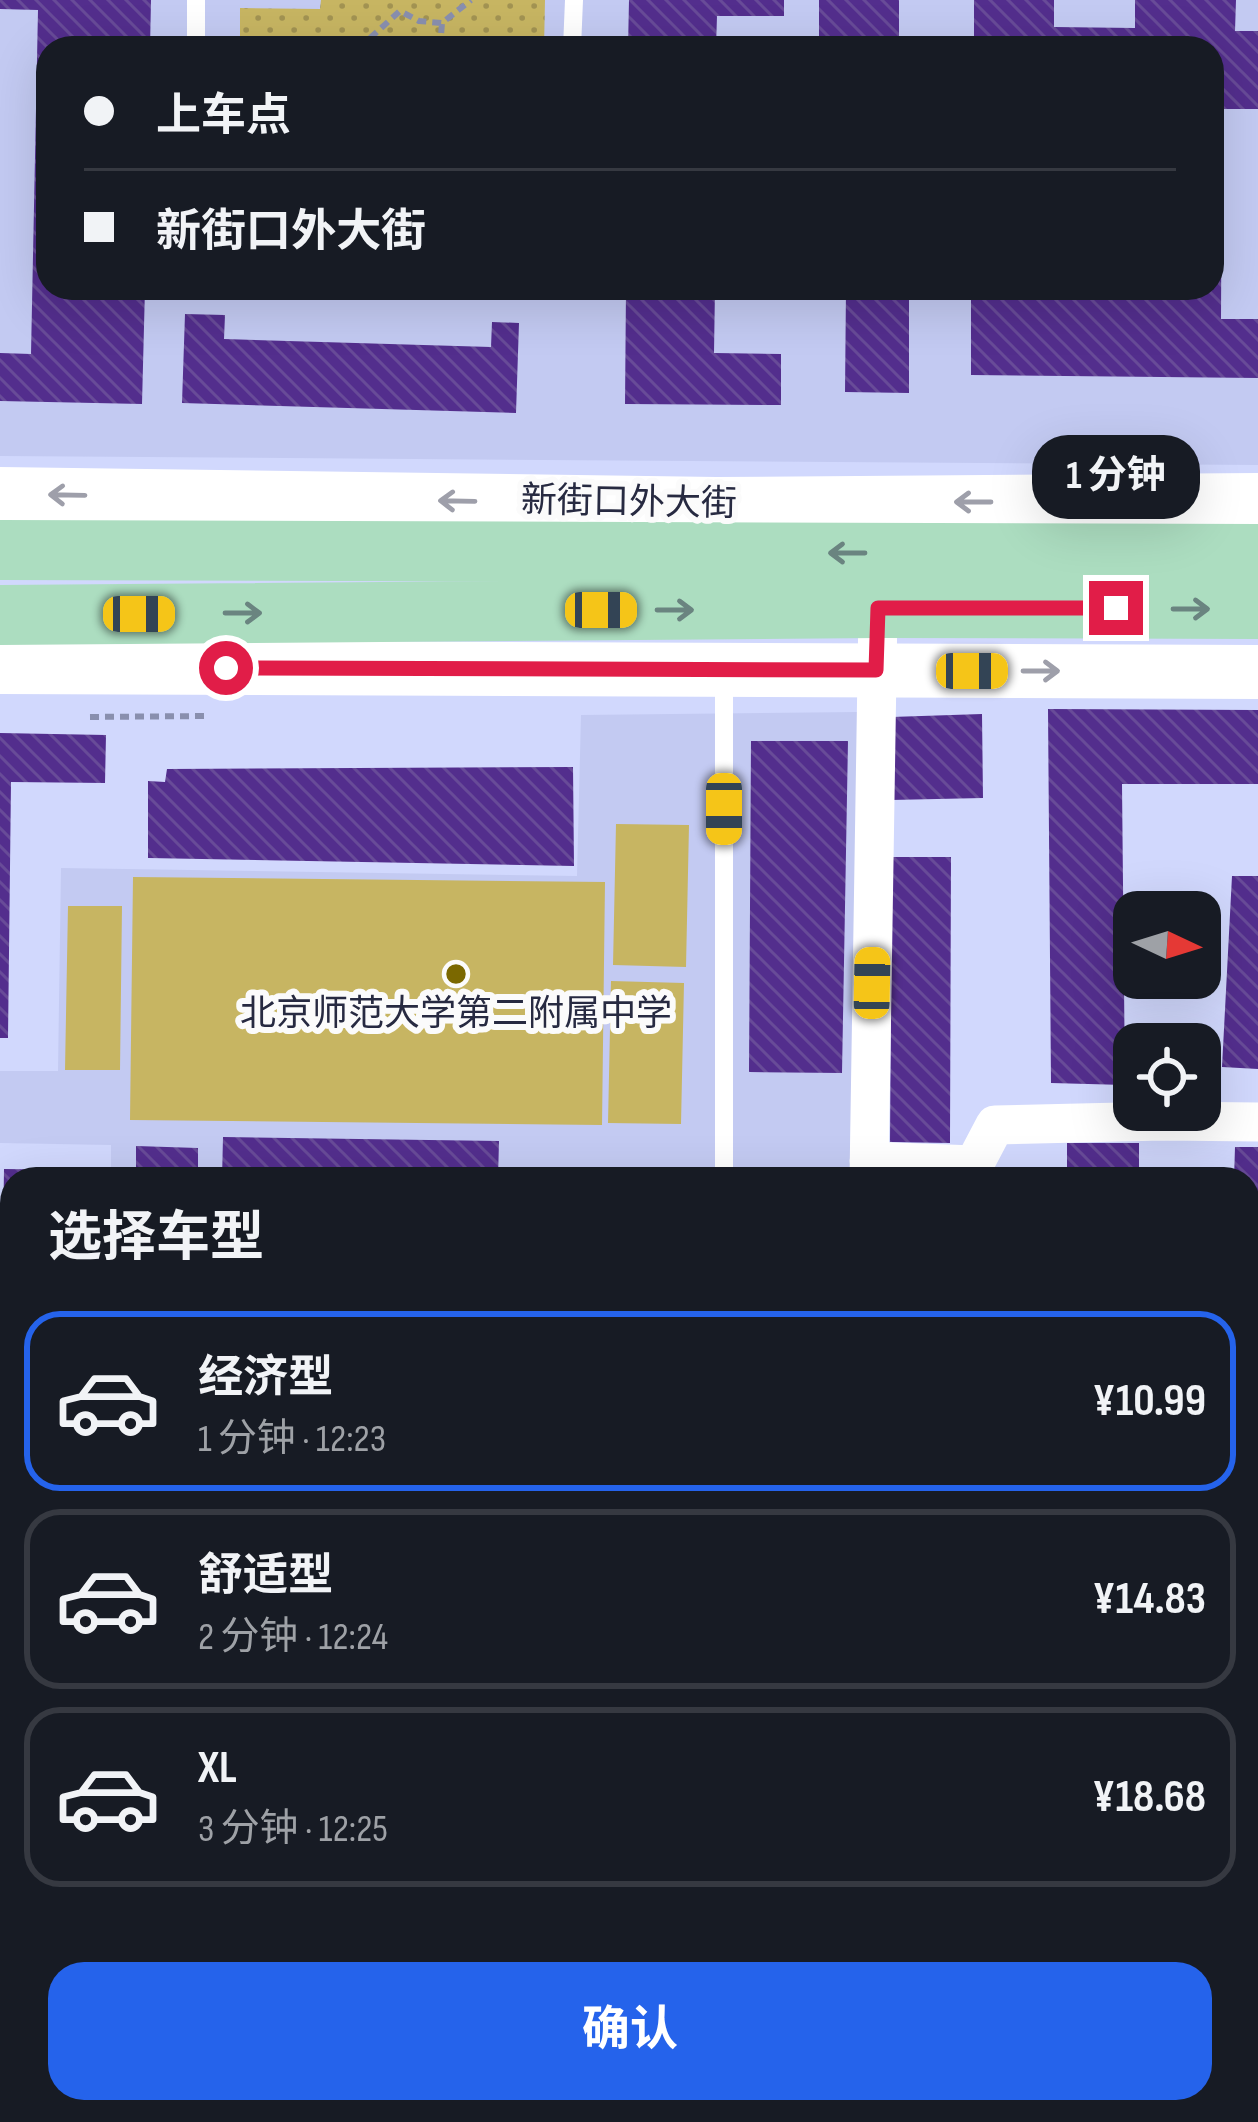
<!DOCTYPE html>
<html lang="zh">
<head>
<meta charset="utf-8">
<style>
	:root { --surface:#171b24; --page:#20242c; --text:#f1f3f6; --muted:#9ea1a6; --line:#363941; --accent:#2563eb }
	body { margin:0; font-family:"Sofia Sans Condensed","Noto Sans SC",sans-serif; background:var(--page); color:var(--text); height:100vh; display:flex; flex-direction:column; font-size:45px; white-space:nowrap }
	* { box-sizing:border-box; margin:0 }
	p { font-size:39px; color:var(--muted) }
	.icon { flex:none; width:66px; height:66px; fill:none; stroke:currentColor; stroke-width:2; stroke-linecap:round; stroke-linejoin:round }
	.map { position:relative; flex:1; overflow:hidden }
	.details { position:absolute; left:0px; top:1167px; width:1260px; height:957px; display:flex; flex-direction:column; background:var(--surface); border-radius:36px 36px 0 0; box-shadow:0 12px 48px #0002 }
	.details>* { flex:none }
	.hud { position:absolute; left:36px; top:36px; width:1188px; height:264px; border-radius:36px; box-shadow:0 12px 48px #0002; display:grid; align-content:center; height:264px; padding:0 48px; background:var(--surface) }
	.needle { width:78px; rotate:94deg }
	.fabs { position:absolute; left:1113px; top:891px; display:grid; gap:24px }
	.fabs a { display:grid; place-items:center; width:108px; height:108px; border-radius:24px; background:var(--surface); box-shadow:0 12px 48px #0002; font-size:60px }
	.end { position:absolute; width:54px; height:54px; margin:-27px; border:15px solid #e11d48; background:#fff; box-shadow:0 0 0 6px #fff }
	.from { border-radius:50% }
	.bubble { position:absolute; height:84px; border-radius:36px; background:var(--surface); box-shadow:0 12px 48px #0002; font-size:39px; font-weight:700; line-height:84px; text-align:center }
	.car { position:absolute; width:36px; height:72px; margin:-36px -18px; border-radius:15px; box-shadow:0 0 9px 3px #0007; background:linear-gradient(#f5c518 24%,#345 0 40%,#f5c518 0 76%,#345 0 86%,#f5c518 0) }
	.hud b { display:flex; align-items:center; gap:42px; height:114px; font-size:45px }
	.hud b+b { border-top:3px solid var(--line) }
	.hud i { width:30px; height:30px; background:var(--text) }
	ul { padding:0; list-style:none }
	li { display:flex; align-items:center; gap:36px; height:180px; margin:0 24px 18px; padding:0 24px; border:6px solid var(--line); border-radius:36px }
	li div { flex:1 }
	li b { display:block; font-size:45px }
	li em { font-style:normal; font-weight:700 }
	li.current { border-color:var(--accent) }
	li>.icon { width:108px; height:108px; stroke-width:1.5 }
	h2 { padding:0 48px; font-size:54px; line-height:144px }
	.primary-button { display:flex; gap:24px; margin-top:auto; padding:24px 48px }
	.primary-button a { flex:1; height:138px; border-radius:36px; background:var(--accent); color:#fff; font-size:48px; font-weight:700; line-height:138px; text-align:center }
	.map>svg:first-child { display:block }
	.built { fill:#c3caf2; fill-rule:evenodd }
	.grass { fill:url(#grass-dots) }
	.pitch { fill:#c7b562 }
	.building { fill:url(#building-back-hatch) }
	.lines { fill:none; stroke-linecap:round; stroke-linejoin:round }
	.path { stroke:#898fae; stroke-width:6; stroke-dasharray:9 6; stroke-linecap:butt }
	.lane { stroke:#fff; stroke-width:18 }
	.street { stroke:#fff; stroke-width:39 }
	.secondary { stroke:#fff; stroke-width:54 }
	.primary { stroke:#acddc0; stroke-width:60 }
	.oneway { stroke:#9e9faa }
	.oneway2 { stroke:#6a8480 }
	.route { stroke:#e11d48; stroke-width:15 }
	.poi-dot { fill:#7b6800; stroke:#fbfbfb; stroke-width:4.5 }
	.labels { text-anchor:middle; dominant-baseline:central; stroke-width:12; stroke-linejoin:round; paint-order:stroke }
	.street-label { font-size:36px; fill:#272a41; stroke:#fbfbfb }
	.poi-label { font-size:36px; fill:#272a41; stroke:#fbfbfb }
</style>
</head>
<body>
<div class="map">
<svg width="1258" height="2122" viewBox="0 0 1258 2122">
	<defs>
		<pattern id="grass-dots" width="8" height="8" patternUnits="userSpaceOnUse" patternTransform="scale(3)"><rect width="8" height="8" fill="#c7b562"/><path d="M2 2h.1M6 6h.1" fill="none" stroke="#a29352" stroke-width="1.8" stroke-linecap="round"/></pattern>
		<pattern id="building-back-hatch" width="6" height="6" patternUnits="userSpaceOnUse" patternTransform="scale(3)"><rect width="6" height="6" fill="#532e8d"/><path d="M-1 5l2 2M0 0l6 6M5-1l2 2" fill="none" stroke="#684b98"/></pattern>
	</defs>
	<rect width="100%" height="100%" fill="#d1d8fd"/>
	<path class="built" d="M0,0H1258V465L0,456ZM48,48H1212V288H48Z
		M858,712L850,1179H111V1145L0,1143V1071H58L61,868L577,876L581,715Z"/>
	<path class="grass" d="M321,0H545L544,48H240V8L320,9Z"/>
	<path class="pitch" d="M616,824L689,825L686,967L613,965Z
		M133,877L605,882L602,1125L130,1120Z
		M68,906H122L120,1070H65Z
		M611,981L684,983L681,1124L608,1123Z"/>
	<path class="building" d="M0,0H151L150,48H48V288H145L142,404L0,401V353L31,354L38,10L0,9Z
		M629,0H784V16H717L716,48H628Z
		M819,0H899V48H819Z
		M974,0H1054V27L1135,28V0H1236L1235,31H1258V109H1222L1221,319H1258V378L971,375V288H1212V48H974Z
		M626,288H715L714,353L781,354V405L625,404Z
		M846,288H909V393L845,392Z
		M185,314L225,315L224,339L491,347L492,322L519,323L516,413L182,403Z
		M1048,709L1258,710V784H1122L1125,1085L1051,1083Z
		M982,714L983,798L891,800V717Z
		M0,733L106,735L105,783L11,782L8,1038H0Z
		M751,741H848L842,1073L749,1072Z
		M573,767L574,866L148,858V781L165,782L167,769Z
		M892,857H951L950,1143L890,1142Z
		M1232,876H1258V1069L1222,1067Z
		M223,1137L499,1141L498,1179H222Z
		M1067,1143H1139V1179H1067Z
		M136,1146L198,1148V1179H136Z
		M1235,1147H1258V1597L1248,1596V1179H1234Z
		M4,1169L79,1170V1179H12V1372H1Z
		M1248,1712H1258V2122H1197V2112H1248Z
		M0,1771L12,1772V2066H0Z
		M493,2112H572L571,2122H492Z
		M699,2112H754V2122H699Z
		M879,2112H948L947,2122H879Z
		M1017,2112H1088L1087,2122H1017Z"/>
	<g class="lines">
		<path class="path" d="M359,48L400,11L419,21L442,23L471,0
			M440,48L442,23
			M90,717L205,716"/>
		<path class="lane" d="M196,0V48
			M572,48L574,0
			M724,675V1179
			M0,2085L12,2086
			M214,2122V2112"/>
		<path class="street" d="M869,1161L974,1165L995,1125L1163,1121L1258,1122
			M869,1179L878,608
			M1248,1627H1258
			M844,2122V2112"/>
		<path class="secondary" d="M0,494L716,504L1258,500
			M0,667L1258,672"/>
		<path class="primary" d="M0,550L1258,554
			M0,615L878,608L1258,609"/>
	</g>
	<defs><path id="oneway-shaft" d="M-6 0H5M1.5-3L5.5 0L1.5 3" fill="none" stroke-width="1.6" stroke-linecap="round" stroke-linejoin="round" transform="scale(3)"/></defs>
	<g class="oneway">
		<use href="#oneway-shaft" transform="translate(67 495) rotate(-179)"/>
		<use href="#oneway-shaft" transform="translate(457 501) rotate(-179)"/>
		<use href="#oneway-shaft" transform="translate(973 502) rotate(180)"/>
		<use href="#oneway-shaft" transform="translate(1041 671)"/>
	</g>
	<g class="oneway2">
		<use href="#oneway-shaft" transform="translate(847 553) rotate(-180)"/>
		<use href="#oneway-shaft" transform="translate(1191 609)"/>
		<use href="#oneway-shaft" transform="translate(675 610)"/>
		<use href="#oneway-shaft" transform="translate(243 613)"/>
	</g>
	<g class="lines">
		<path class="route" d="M226,668L876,670L878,608H1116"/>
	</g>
	<circle class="poi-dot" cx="456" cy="974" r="12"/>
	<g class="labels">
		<g class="street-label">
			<text transform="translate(629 503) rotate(1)">新街口外大街</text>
		</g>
		<g class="poi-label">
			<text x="456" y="1014">北京师范大学第二附属中学</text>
		</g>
	</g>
</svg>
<div class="fabs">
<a><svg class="needle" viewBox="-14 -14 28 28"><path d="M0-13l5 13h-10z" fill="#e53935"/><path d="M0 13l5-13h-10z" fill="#9ea1a6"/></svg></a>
<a><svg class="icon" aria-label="locate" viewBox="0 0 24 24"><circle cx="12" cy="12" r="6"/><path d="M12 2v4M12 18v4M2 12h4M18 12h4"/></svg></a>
</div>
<i class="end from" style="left:226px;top:668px"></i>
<i class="end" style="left:1116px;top:608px"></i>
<div class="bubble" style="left:1032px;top:435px;width:168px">1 分钟</div>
<i class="car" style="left:601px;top:610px;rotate:90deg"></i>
<i class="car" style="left:139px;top:614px;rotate:90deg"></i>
<i class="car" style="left:972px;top:671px;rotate:90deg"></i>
<i class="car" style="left:724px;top:809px;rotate:180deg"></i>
<i class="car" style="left:872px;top:983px;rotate:1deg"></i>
<div class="hud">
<b><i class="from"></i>上车点</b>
<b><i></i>新街口外大街</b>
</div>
<section class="details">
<h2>选择车型</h2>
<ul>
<li class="current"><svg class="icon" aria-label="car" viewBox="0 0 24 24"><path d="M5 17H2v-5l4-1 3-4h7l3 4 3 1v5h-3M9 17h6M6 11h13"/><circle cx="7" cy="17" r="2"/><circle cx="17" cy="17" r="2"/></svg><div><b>经济型</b><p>1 分钟 · 12:23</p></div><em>¥10.99</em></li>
<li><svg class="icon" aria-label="car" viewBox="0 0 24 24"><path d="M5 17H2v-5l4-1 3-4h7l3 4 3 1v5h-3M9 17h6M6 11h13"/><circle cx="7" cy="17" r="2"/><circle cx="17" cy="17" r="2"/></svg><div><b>舒适型</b><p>2 分钟 · 12:24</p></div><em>¥14.83</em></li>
<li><svg class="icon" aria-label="car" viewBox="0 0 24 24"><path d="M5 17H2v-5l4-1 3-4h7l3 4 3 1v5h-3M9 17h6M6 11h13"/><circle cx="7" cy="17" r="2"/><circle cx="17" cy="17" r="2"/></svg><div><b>XL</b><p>3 分钟 · 12:25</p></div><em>¥18.68</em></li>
</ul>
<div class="primary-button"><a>确认</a></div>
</section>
</div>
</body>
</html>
